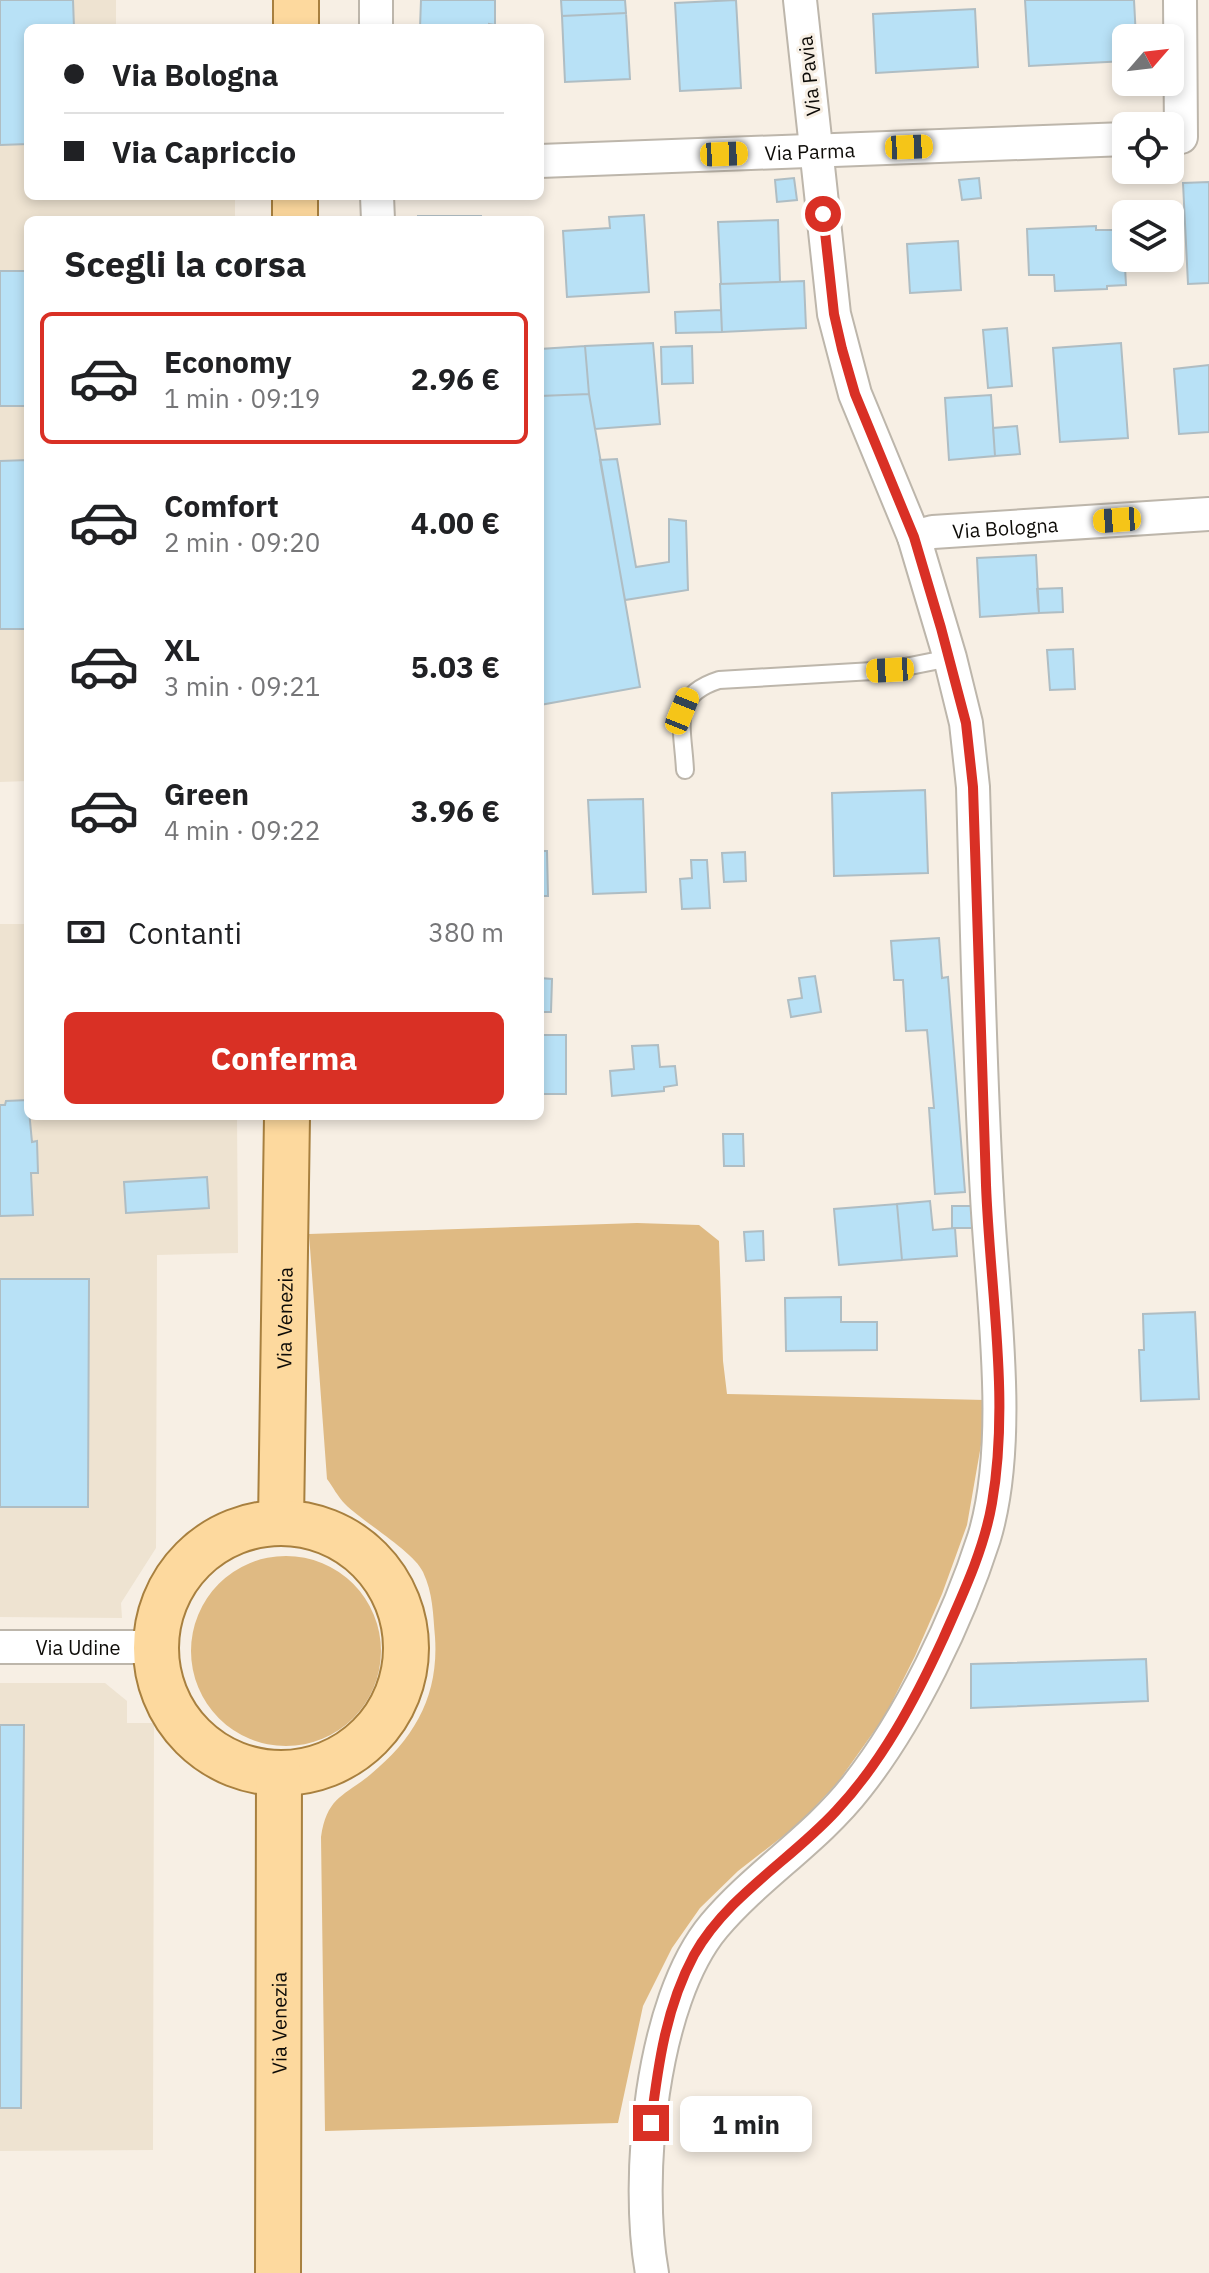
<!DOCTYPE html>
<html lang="it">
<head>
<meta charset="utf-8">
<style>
	:root { --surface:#fff; --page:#f2f2f2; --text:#202124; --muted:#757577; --line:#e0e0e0; --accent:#d93025 }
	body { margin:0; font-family:"IBM Plex Sans",sans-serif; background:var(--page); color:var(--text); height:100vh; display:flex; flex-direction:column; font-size:30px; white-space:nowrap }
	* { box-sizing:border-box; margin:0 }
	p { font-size:26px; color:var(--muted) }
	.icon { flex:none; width:44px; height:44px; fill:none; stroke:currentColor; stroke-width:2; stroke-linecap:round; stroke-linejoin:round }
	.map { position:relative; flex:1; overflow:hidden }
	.drawer { position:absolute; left:24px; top:216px; width:520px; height:904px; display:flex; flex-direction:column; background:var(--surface); border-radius:12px; box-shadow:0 4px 12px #0003 }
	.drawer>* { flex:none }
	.top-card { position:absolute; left:24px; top:24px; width:520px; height:176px; border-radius:12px; box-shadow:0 4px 12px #0003; display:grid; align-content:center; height:176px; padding:0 40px; background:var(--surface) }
	.needle { width:52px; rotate:62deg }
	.controls { position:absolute; left:1112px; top:24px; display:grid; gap:16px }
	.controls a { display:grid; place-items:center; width:72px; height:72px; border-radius:12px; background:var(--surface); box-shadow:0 4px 12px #0003; font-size:40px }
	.end { position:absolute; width:36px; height:36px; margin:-18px; border:10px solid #d93025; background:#fff; box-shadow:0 0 0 4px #fff }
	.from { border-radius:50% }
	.bubble { position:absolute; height:56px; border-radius:12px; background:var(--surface); box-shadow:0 4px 12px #0003; font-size:26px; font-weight:800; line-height:56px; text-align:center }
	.car { position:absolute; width:24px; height:48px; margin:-24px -12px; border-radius:10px; box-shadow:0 0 6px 2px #0007; background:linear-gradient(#f5c518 24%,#345 0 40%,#f5c518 0 76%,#345 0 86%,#f5c518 0) }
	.top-card b { display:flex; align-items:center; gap:28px; height:76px; font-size:30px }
	.top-card b+b { border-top:2px solid var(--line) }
	.top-card i { width:20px; height:20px; background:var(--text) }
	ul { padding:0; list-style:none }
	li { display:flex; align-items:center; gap:24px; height:132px; margin:0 16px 12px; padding:0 24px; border:4px solid transparent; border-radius:12px }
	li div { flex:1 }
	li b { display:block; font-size:30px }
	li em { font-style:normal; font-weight:800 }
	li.active { border-color:var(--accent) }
	li>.icon { width:72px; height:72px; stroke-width:1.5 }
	h2 { padding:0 40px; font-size:36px; line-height:96px }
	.pay { display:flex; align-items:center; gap:20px; height:88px; padding:0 40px; font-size:30px }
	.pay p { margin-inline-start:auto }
	.cta { display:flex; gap:16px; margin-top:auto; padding:16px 40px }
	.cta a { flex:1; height:92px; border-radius:12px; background:var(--accent); color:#fff; font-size:32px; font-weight:800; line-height:92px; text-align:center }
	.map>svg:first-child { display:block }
	.built { fill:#eee3d1 }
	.green { fill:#dfba83 }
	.building { fill:#b8e1f6; stroke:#afbdc3; stroke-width:2 }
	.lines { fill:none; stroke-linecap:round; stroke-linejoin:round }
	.lane-casing { stroke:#bdb6ab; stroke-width:20 }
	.street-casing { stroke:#bdb6ab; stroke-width:36 }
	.primary-casing { stroke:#a8803f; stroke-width:48 }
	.lane { stroke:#fff; stroke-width:16 }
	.street { stroke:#fff; stroke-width:32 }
	.primary { stroke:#fdd99e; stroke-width:44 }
	.route { stroke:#d93025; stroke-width:10 }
	.labels { text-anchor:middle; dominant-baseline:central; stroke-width:6; stroke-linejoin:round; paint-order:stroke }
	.street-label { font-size:20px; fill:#0d0b07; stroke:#f7efe4 }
</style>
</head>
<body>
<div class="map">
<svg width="1209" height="2273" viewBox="0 0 1209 2273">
	<rect width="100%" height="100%" fill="#f7efe4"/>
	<path class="built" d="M0,0H116V28H28V196H235V220H28V781L0,782Z
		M0,924H28V1116H237L238,1253L157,1255L156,1548L121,1603L122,1618L0,1617Z
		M0,1683H105L127,1701V1723H154L153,2150L0,2151Z"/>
	<path class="green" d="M637,1223L699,1225L719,1241L723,1361L727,1394L985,1400L981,1445L967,1525L942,1594L915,1656L885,1716L838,1782L800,1823L738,1871L700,1908L672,1948L643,2006L618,2123L325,2131L321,1837C327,1797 343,1797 371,1774C415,1738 439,1695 435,1637C433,1614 433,1593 423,1572C414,1552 363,1522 345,1504C338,1497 333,1487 327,1479L309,1234Z
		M191 1651a95 95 0 1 1 190 0a95 95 0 1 1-190 0Z"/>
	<path class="building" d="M0,0H73L74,28H28V144L0,145Z
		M421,0H495V25L489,24V28H420Z
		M561,0H625L626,13L562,16Z
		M736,0L741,88L680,91L675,3Z
		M1025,0H1134L1136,38H1126V61L1029,66Z
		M975,9L978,67L876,73L873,14Z
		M626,13L630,79L565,82L562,16Z
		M794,178L797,200L777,202L775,180Z
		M979,178L981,198L962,200L959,180Z
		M1209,182V283L1188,284L1183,183Z
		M644,215L649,292L567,297L563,231L610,228L609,217Z
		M418,216H481V220H418Z
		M778,220L780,282L721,284L718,222Z
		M1096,226V230H1123L1126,285L1107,286V289L1055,291L1054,275H1029L1027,229Z
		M958,241L961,290L910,293L907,244Z
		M0,271H28V406H0Z
		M804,281L806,328L722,332L720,284Z
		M721,310L722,332L676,333L675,312Z
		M1007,328L1012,386L988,388L983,330Z
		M653,343L660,424L595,429L589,394L585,346Z
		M1121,343L1128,438L1060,442L1053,348Z
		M585,346L589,394L540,396V349Z
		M692,346L693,383L662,384L661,347Z
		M1209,365V432L1179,434L1174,369Z
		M589,394L640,687L540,705V396Z
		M991,395L995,456L949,460L945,398Z
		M1017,426L1020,454L995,456L993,428Z
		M617,459L636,567L669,562V519L686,521L688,590L625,600L600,460Z
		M28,460V629H0V461Z
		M1036,555L1039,613L980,617L977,558Z
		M1062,588L1063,612L1039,613L1037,589Z
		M1073,649L1075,689L1050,690L1047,650Z
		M925,790L928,873L834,876L832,793Z
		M643,799L646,892L593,894L588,800Z
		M540,851H547L548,896H540Z
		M745,852L746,881L724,882L722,853Z
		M691,860H707L710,908L682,909L680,879L692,878Z
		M939,938L942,978L948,977L965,1192L935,1194L929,1108H934L927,1030L906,1031L903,980H894L891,941Z
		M815,976L821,1012L791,1017L788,1000L802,998L799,978Z
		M540,978L552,979L551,1012H540Z
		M540,1035H566V1094H540Z
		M658,1045L660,1067L675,1066L677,1085L664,1087V1091L612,1096L610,1071L634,1069L632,1046Z
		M28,1100L32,1142L37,1141L38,1173H31L33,1215L0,1216V1105H5L6,1101Z
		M723,1134H743L744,1166H724Z
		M207,1177L209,1208L126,1213L124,1182Z
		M930,1201L933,1230L955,1228L957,1256L902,1260L897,1204Z
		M897,1204L902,1260L839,1265L834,1209Z
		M952,1206H972L973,1228H952Z
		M763,1231L764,1260L746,1261L744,1232Z
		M0,1279H89L88,1507H0Z
		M841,1297V1322H877V1350L786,1351L785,1298Z
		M1195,1312L1199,1399L1141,1401L1139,1350H1144L1143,1314Z
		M1146,1659L1148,1701L971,1708V1664Z
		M0,1725H24L21,2108H0Z"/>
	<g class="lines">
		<g class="lane-casing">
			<path id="lane" d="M685,770C683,727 669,696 719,680L890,670L950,658"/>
		</g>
		<g class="street-casing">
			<g id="street">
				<path d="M376,0V28"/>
				<path d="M1180,0L1181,137"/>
				<path id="s1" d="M540,161L1126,139"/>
				<path d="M377,196L378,220"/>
				<path id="s2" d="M914,537L933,532L1209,514"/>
				<path id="s3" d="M0,1647H155"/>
				<path d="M652,2273C635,2179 651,2001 714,1926C757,1875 816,1839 857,1786C910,1719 958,1619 984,1538C1014,1440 992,1297 987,1195C979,1059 977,923 973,787L966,723L950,658L914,537L855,394L834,314L800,0"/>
			</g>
		</g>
		<g class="primary-casing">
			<g id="primary">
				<path d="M296,28V0"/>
				<path d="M295,220V196"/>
				<path id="s4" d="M281,1522L287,1116"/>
				<circle cx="281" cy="1648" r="125"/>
				<path id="s5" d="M278,2273L279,1774"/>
			</g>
		</g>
		<use href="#lane" class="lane"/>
		<use href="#street" class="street"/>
		<use href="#primary" class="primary"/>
	</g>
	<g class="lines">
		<path class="route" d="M651,2123C658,2065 666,2007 694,1955C727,1896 791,1860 836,1811C882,1762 915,1700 943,1639C962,1596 984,1550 992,1503C1010,1399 990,1290 986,1185C982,1052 977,919 973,787L966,723L941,628L914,537L855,394L842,349L834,314L823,214"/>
	</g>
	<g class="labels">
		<g class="street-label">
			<text transform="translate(809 76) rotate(-96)">Via Pavia</text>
			<text stroke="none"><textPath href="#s1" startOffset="270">Via Parma</textPath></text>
			<text stroke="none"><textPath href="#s2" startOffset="92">Via Bologna</textPath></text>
			<text stroke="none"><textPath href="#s4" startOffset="204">Via Venezia</textPath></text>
			<text stroke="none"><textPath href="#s3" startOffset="78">Via Udine</textPath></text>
			<text stroke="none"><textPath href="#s5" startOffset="250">Via Venezia</textPath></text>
		</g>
	</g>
</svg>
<div class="controls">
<a><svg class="needle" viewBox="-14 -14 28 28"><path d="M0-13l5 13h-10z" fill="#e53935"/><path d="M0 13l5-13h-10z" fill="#757577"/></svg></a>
<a><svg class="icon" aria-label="locate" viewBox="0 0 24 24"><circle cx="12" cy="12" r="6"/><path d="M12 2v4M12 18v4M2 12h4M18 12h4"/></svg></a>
<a><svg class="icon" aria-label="layers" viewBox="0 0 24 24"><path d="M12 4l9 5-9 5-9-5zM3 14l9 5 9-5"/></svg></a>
</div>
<i class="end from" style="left:823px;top:214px"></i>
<i class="end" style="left:651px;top:2123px"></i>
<div class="bubble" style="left:680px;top:2096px;width:132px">1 min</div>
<i class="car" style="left:909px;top:147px;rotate:88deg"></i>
<i class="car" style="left:724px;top:154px;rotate:88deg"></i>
<i class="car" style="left:1117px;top:520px;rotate:266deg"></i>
<i class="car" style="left:890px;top:670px;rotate:267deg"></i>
<i class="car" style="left:682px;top:711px;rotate:22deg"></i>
<div class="top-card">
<b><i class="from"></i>Via Bologna</b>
<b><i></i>Via Capriccio</b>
</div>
<section class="drawer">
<h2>Scegli la corsa</h2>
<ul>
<li class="active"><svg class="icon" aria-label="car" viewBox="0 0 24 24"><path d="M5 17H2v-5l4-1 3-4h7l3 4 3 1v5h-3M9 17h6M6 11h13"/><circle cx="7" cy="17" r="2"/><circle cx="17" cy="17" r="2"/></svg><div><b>Economy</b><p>1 min · 09:19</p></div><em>2.96 €</em></li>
<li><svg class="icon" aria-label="car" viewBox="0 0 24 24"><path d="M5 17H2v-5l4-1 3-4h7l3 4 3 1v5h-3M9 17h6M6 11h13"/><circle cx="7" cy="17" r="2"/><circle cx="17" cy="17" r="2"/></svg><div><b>Comfort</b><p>2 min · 09:20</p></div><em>4.00 €</em></li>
<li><svg class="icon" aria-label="car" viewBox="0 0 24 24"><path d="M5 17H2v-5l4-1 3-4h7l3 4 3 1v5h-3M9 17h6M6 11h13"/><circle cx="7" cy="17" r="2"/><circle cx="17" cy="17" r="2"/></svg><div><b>XL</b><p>3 min · 09:21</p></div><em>5.03 €</em></li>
<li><svg class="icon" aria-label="car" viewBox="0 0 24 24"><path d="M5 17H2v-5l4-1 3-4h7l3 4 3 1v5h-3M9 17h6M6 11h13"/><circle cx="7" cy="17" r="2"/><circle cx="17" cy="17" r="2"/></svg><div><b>Green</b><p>4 min · 09:22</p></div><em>3.96 €</em></li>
</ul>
<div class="pay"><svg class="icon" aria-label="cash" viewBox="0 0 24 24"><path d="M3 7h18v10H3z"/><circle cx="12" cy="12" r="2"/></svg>Contanti<p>380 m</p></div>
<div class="cta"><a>Conferma</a></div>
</section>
</div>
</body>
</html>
